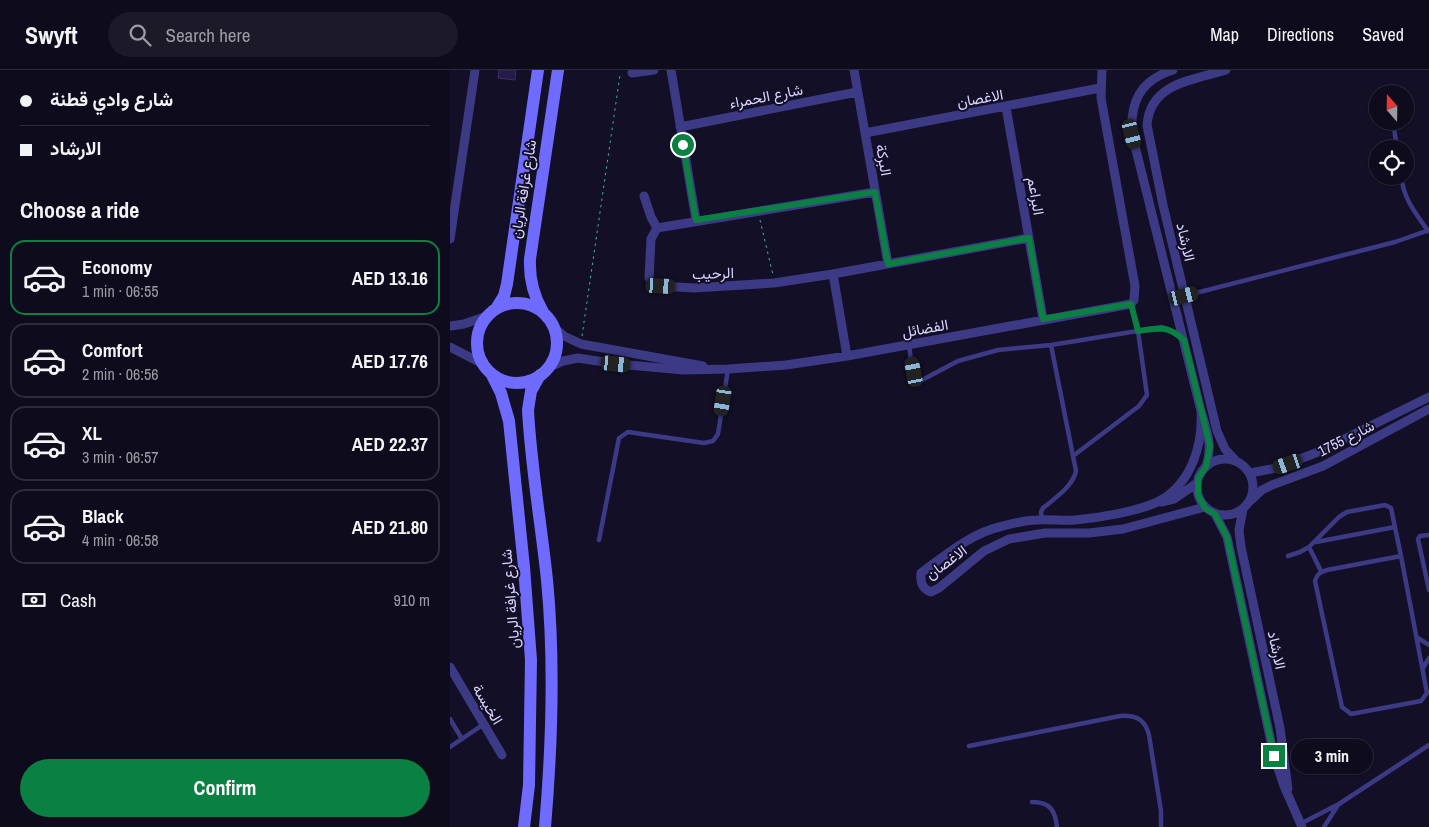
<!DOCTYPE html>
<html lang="en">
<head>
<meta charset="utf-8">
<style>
	:root { --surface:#0e0b1c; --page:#1c1929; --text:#f1f3f6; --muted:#9b9ba3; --line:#2e2b3b; --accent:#0b8043 }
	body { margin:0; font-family:"Archivo Narrow",Vazirmatn,sans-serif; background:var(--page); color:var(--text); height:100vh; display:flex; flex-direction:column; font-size:19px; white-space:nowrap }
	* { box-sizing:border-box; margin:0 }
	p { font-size:16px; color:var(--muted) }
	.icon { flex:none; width:28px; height:28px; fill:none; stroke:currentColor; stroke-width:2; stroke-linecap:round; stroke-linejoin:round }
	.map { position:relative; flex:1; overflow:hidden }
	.details { display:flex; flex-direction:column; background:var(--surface); width:450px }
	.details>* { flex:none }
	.hud { display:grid; align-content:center; height:110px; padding:0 20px; background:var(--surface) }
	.needle { width:32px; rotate:340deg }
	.controls { position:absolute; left:919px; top:15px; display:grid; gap:10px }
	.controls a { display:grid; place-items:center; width:45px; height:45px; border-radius:50%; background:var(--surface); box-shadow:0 1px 4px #0004,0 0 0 1px var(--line); font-size:25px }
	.end { position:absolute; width:22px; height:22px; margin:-11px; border:6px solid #0b8043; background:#fff; box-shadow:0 0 0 2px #fff }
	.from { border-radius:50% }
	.bubble { position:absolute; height:35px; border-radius:18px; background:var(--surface); box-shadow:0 1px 4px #0004,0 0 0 1px var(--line); font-size:16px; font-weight:800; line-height:35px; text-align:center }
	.car { position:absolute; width:15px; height:30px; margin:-15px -8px; border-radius:6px; box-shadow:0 0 4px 1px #0007; background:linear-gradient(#222 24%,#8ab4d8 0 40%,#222 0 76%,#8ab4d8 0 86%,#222 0) }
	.hud b { display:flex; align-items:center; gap:18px; height:48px; font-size:19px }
	.hud b+b { border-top:1px solid var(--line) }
	.hud i { width:12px; height:12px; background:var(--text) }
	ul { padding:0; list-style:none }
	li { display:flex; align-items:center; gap:15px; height:75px; margin:0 10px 8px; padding:0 10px; border:2px solid var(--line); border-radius:15px }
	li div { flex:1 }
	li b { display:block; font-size:19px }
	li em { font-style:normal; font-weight:800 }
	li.current { border-color:var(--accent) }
	li>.icon { width:45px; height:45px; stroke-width:1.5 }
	h2 { padding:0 20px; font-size:22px; line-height:60px }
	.pay { display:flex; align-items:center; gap:12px; height:55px; padding:0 20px; font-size:19px }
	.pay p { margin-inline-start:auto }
	.button { display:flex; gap:10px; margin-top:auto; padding:10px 20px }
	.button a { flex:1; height:58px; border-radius:30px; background:var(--accent); color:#fff; font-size:20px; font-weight:800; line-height:58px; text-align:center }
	header { display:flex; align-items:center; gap:30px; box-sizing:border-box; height:70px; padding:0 25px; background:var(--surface); border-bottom:1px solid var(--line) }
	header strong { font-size:24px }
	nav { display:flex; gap:28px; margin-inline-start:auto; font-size:18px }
	.search { width:350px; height:45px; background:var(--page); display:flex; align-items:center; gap:12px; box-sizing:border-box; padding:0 18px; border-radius:28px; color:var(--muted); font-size:19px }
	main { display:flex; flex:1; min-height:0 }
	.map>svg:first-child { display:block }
	.building { fill:#241b47; stroke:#3b2d73 }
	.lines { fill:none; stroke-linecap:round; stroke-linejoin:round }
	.path { stroke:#2fb8b0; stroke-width:1; stroke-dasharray:2.5 4; stroke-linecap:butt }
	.service { stroke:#3d3a85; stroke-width:4.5 }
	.minor { stroke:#3d3a85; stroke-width:9 }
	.secondary { stroke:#6f6bff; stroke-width:12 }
	.route { stroke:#0b8043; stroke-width:6 }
	.labels { text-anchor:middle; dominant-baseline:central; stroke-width:4; stroke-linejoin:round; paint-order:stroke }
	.street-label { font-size:15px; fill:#d9d4ff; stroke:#130f26 }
</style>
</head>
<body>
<header>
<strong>Swyft</strong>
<div class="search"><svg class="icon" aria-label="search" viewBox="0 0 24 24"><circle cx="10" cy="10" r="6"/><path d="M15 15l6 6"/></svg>Search here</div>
<nav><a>Map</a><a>Directions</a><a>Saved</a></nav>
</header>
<main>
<section class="details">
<div class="hud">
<b><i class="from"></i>شارع وادي قطنة</b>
<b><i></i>الارشاد</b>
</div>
<h2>Choose a ride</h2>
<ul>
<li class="current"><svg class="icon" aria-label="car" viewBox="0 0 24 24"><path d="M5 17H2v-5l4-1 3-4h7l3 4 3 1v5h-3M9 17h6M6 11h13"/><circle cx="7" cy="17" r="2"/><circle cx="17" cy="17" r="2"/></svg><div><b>Economy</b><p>1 min · 06:55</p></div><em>AED 13.16</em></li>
<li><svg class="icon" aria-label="car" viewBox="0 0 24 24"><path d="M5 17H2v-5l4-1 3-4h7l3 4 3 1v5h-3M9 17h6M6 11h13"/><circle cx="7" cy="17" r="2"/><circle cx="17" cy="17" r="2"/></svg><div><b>Comfort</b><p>2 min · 06:56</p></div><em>AED 17.76</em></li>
<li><svg class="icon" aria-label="car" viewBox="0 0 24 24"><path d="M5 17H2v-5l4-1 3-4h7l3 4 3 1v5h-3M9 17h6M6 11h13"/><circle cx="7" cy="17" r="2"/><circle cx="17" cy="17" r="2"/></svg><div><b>XL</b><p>3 min · 06:57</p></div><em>AED 22.37</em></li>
<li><svg class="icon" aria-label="car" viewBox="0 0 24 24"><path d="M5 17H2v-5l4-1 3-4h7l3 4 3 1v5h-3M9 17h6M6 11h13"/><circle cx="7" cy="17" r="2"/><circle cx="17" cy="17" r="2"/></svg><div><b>Black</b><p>4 min · 06:58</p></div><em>AED 21.80</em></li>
</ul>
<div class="pay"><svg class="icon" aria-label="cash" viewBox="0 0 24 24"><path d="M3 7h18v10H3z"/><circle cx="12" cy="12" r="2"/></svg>Cash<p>910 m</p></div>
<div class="button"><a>Confirm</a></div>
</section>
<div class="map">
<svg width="979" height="757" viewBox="0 0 979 757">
	<rect width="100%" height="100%" fill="#130f26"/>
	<path class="building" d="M49,0H66L65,10L48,8Z"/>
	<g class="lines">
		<path class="path" d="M310,150L323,205
			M132,266L170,5H173"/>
		<path class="service" d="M943,51L947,79
			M951,106C954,130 965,142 978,161
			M734,226L945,172L979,160
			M459,275C461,286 460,305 472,310L508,291L548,280L601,275L712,257L724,262L731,268
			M623,386L689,336L697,325L688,261L681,234
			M592,449L591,442L593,438C605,428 623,416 626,401L601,275
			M979,465L970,466L968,469L979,520
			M149,470L169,368L178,362L254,373L263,371L268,364L278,299
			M866,472L945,457
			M859,477L871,501
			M838,486L850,482L859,477L889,447L897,442L935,435L941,438L951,486
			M951,486L977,623L971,631L901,644L892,637L865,511C867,504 870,502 877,500Z
			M968,568L979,575
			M973,598L979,588
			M0,649L12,669
			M519,676L670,646C686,645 695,649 699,665L711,741V757
			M0,677L34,654
			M582,732C600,732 605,740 607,757
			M850,754L889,734L979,675
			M874,757L888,735"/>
		<path class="minor" d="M221,0L246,150
			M404,0L438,194
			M723,0C691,10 680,31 682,64L751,341C757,361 763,376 756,397
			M776,0C743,10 700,13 697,55L713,135L767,361L775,379L787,392
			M182,3L204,0
			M556,37L593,249
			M230,57L407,22
			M415,63L650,18
			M425,122L207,158L201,169L199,208L201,212L211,216L244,218L324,213L383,204L579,168
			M194,126L201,147L207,158
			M0,169L25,0
			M383,204L397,286
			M0,256L14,254L37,246
			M104,257L114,266L131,274L253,296
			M0,277L33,294
			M98,298L113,291L128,288L167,294L234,300L278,299L336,295L397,286L681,234L684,230L685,216L651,28L652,0
			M751,341C753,374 742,412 711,430C692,441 648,448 625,450C613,451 600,449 587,450C576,450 564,453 553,456C521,463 497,484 471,503C470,512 472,519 481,522L489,518L534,481L559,469L595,463H639L673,459L755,437
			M747 417a28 28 0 1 1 56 0a28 28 0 1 1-56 0Z
			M800,403L827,398L868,382L979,327
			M711,432L724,429L747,413
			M799,432L812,420L822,415L873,396L979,339
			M793,439L789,460L791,477L830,658L838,719
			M765,444L777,467L824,686L834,716L852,757
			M0,597L52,685"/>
		<path class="secondary" d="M27 273a40 40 0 1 1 80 0a40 40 0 1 1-80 0Z
			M46,239L54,226L57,214L88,0
			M93,242C83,225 79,209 80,189L108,0
			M41,303L51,323L59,351L74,497L81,590L79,715L74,757
			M90,305L81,321L78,340C81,397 91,453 97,510C105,592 102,675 95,757"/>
	</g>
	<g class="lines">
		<path class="route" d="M233,75L246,150L425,122L438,194L579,168L593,249L681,234L688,261C710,258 717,255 734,270L760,376L756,397L748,408V425L755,438L765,444L777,467L824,686"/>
	</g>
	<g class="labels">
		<g class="street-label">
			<text transform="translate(316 26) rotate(-11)">شارع الحمراء</text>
			<text transform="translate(530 28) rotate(-10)">الاغصان</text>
			<text transform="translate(434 90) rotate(80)">البركة</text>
			<text transform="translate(73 119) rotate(-81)">شارع غرافة الريان</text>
			<text transform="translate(586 126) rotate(80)">البراعم</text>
			<text transform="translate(736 172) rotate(77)">الارشاد</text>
			<text transform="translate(263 203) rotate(-2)">الرحيب</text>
			<text transform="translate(475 258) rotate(-10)">الفضائل</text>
			<text transform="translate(896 368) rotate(-27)">شارع 1755</text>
			<text transform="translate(496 492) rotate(-36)">الاغصان</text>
			<text transform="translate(60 529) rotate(-95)">شارع غرافة الريان</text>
			<text transform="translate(827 580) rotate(78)">الارشاد</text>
			<text transform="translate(38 634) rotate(59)">الخيسة</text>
		</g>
	</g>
</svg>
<div class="controls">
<a><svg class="needle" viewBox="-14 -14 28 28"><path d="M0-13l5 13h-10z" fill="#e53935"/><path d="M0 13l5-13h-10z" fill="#9b9ba3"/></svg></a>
<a><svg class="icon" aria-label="locate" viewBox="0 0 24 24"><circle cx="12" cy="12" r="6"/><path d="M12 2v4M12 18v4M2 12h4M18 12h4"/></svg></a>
</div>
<i class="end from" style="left:233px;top:75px"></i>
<i class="end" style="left:824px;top:686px"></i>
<div class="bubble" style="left:841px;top:669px;width:82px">3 min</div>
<i class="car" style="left:682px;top:64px;rotate:166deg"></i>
<i class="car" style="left:211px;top:216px;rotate:93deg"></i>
<i class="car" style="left:734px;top:226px;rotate:76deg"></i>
<i class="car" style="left:166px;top:294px;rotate:96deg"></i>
<i class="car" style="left:464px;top:302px;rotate:349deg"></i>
<i class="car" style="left:273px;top:331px;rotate:189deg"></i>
<i class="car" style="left:838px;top:394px;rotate:251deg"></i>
</div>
</main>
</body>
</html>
